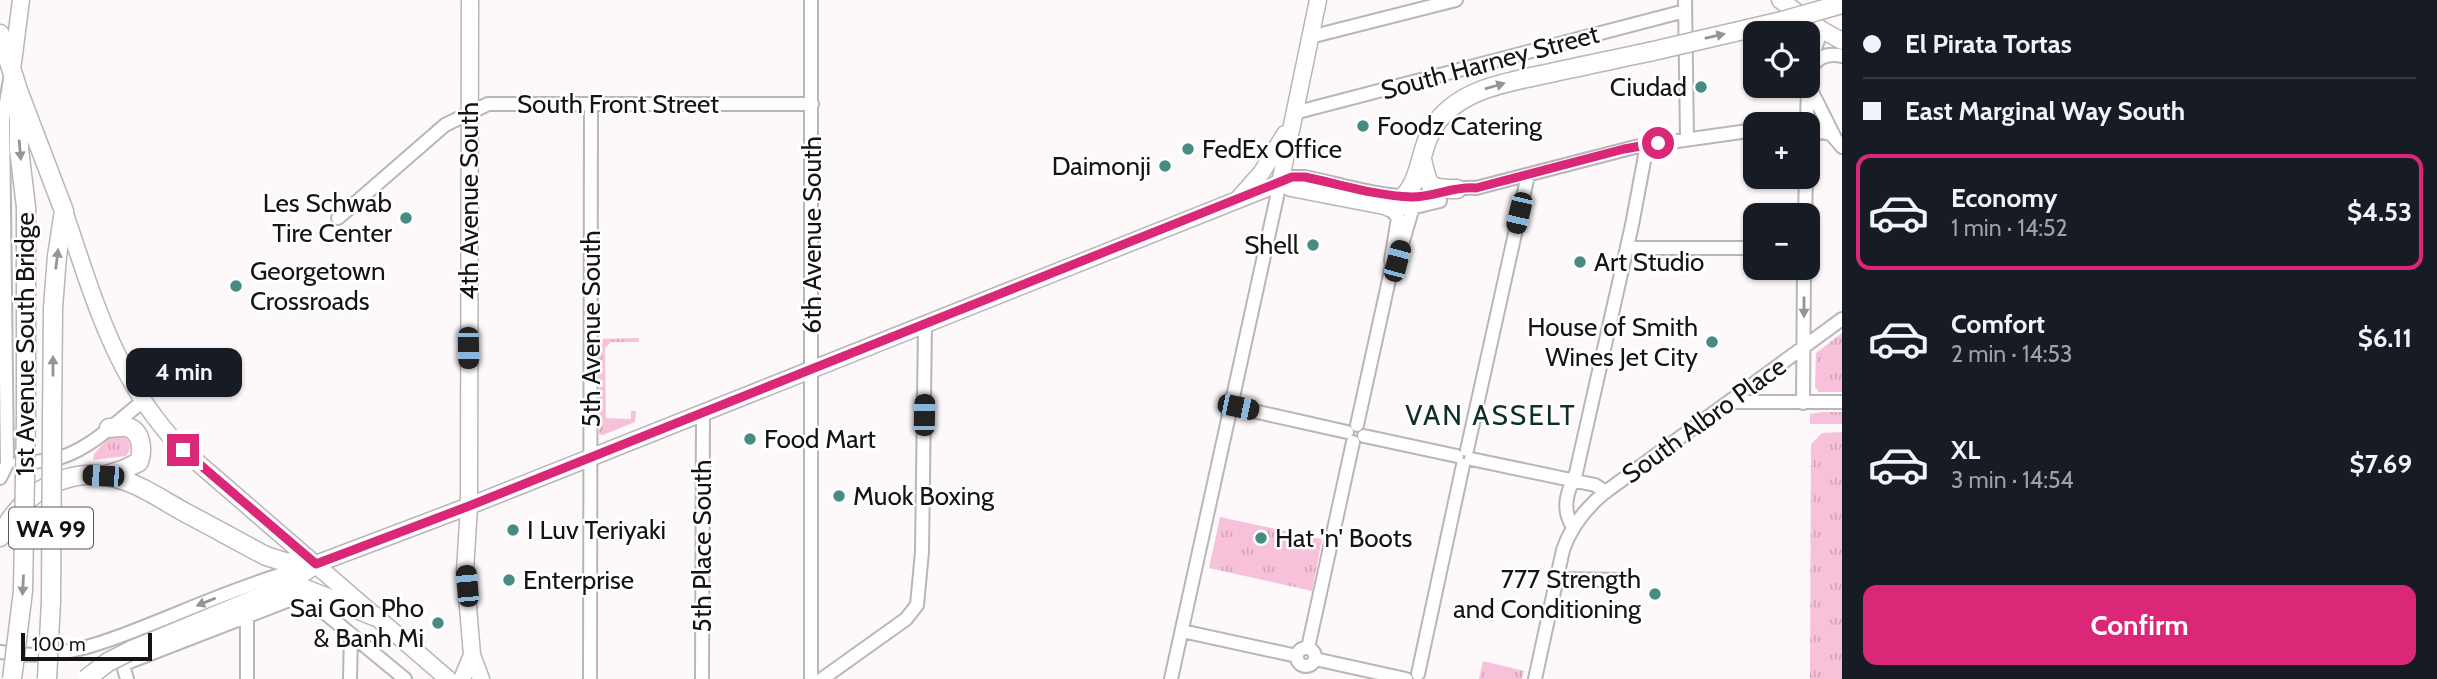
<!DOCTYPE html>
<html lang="en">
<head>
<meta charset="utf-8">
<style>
	:root { --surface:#171b24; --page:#20242c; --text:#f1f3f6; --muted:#9ea1a6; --line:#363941; --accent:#db2777 }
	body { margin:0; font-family:Cabin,sans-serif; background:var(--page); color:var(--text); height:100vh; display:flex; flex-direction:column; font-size:26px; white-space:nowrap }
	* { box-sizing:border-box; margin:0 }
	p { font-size:23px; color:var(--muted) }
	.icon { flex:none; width:38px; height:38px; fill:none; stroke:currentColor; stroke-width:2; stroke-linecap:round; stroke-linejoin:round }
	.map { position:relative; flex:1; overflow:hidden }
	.panel { display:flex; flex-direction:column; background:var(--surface); width:595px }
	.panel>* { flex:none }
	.top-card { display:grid; align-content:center; height:154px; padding:0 21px; background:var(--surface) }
	.tools { position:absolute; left:1743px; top:21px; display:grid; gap:14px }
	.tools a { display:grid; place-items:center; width:77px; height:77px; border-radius:14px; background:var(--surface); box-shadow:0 2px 5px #0004; font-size:35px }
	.scale { position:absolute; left:21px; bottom:18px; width:131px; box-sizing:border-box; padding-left:7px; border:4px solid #151414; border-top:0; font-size:19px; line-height:24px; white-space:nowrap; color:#151414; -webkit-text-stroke:5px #fff; paint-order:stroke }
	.end { position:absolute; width:32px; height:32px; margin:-16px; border:9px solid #db2777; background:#fff; box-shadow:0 0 0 4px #fff }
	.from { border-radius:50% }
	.bubble { position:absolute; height:49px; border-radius:14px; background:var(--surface); box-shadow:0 2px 5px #0004; font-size:23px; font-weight:700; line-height:49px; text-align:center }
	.car { position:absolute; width:21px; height:42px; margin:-21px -10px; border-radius:9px; box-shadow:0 0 5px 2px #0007; background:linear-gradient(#222 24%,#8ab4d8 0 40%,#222 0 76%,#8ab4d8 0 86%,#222 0) }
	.top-card b { display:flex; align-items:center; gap:24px; height:66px; font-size:26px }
	.top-card b+b { border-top:2px solid var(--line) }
	.top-card i { width:18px; height:18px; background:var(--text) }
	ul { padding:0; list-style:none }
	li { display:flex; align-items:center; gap:21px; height:116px; margin:0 14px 10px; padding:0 7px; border:4px solid transparent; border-radius:14px }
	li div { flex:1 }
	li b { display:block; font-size:26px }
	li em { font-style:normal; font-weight:700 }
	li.selected { border-color:var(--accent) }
	li>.icon { width:63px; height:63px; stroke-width:1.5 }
	.primary-button { display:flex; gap:14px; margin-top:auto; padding:14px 21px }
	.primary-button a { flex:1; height:80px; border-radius:14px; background:var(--accent); color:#fff; font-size:28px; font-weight:700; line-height:80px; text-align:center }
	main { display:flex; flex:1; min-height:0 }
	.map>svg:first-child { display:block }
	.grass { fill:url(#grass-tufts) }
	.garden { fill:#f8c1da }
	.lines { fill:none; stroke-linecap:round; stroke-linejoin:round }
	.minor-casing { stroke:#bab5b7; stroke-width:16 }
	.major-casing { stroke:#bab5b7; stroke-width:19 }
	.highway-casing { stroke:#bab5b7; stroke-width:21 }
	.minor { stroke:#fff; stroke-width:12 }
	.major { stroke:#fff; stroke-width:16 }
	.highway { stroke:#fff; stroke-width:18 }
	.highway-bridge-casing { stroke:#bab5b7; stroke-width:21; stroke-linecap:butt }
	.highway-bridge { stroke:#fff; stroke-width:18 }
	.oneway { fill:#969595 }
	.route { stroke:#db2777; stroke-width:9 }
	.poi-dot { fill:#478c82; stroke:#fff; stroke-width:2.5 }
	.labels { text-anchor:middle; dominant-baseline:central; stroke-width:5; stroke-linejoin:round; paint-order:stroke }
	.shield { fill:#fff; stroke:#5b5a5a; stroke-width:2 }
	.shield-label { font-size:24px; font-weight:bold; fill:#151414 }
	.street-label { font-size:26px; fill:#151414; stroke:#fff }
	.poi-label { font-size:26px; fill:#151414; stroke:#fff; text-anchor:start }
	.neighbourhood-label { font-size:28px; letter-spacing:2px; fill:#0e302c; stroke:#fff }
</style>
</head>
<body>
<main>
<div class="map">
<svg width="1842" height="679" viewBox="0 0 1842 679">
	<defs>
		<pattern id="grass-tufts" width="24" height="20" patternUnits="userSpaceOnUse" patternTransform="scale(1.75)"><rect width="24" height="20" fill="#f8c1da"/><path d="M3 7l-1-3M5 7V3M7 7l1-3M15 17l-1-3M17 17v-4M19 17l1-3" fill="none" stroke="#d4a5ba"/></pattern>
	</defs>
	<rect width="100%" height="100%" fill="#fdf8fa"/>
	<path class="grass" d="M1842,333V392H1819L1815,387L1816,353Z
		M639,338V342H611L605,348L606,418L631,419V411H636L635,422L603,435L599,434V339Z
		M1822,412H1842V424H1810V414Z
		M1842,432V679H1810L1811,444L1822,433Z
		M120,434C130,438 133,448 126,456L93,460L94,454C102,445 109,436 120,434Z
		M1220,517L1322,539L1312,591L1209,568Z
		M1483,661L1524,671L1522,679H1479Z"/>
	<path class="garden" d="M1283,534L1304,537L1315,547L1295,564L1290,559H1283Z"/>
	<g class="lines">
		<g class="minor-casing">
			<path id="minor" d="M811,0V679
				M1685,0L1687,138
				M1310,37L1456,0
				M1811,68C1818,56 1829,53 1842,56
				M1808,74L1811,59L1822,30
				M1808,84L1834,136
				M1294,113L1685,11
				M1799,124C1820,122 1830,131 1842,147
				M1807,124L1808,86
				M1808,146L1814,134L1823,132L1830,134
				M1389,207L1407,209L1440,201
				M1805,215L1806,177
				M338,218L445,125L488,104H812
				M1403,241L1413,207
				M1627,248H1755
				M1729,402H1842
				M1803,403L1804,268
				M1231,406L1347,432
				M1357,425L1392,266L1391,260L1398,218L1389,207
				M1364,436L1457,456
				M1467,450L1528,175
				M1471,459L1595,485L1606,492
				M18,463C28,462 40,462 50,460C85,454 115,423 142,402
				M0,478L7,464L3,120L11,74
				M1573,527C1561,509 1567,492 1576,473L1632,225L1647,145
				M1556,579L1620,580
				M1182,631L1297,656
				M1297 657a9 9 0 1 1 18 0a9 9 0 1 1-18 0Z
				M1308,648L1353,442
				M0,652C64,663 113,639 171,616C214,598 257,581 302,568
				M121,659L127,679
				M1315,659L1406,679
				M124,664L292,599L310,602L319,608L405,679
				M1418,674L1463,465
				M247,679V615
				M350,679L351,634
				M590,679L591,105
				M702,679L703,412
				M822,679L906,619L917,605L922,552L925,324
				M1171,679L1280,183L1292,177H1305C1339,184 1376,196 1412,197C1434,197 1454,186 1476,188L1635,147L1755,130
				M1535,679L1563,550C1571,526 1585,509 1604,493L1842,319"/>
		</g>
		<g class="major-casing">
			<path id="major" d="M470,0L469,506L465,571L472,655L481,679
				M1780,0L1822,30L1842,41
				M12,70L21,0
				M1280,183L1318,0
				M1280,183L1291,188L1389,207
				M1239,198L1262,172L1285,134
				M64,211C94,299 116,382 183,450L448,679
				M316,564L469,506L1280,183
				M462,679L472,655"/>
		</g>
		<g class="highway-casing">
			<path id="highway" d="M0,34L19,93L64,211L57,256L53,308L52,424
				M19,104V149L26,207V419
				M1422,159C1428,187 1428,189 1457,189
				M1389,207C1426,189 1415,151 1437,122C1465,85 1518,81 1559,71C1589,65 1619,58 1649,52
				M103,476L125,469L139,462C143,450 142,431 127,427C122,426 114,428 109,428
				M0,537C22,492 69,464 119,479C143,486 164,501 186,513C213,527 239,542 266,556L285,562L316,564
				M279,591L305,589L374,616
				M132,650L275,591L316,564"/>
		</g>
		<use href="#minor" class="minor"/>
		<use href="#major" class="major"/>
		<use href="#highway" class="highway"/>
		<g class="highway-bridge-casing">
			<path id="highway-bridge" d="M1649,52L1782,21L1842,4
				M12,679L23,591L26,419
				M47,679L51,601L52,424
				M86,679L108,662L132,650"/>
		</g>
		<use href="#highway-bridge" class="highway-bridge"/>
	</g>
	<defs><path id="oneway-solid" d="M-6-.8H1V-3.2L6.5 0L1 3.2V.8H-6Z" transform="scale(1.75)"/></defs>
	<g class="oneway">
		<use href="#oneway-solid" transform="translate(1715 36) rotate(-13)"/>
		<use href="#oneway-solid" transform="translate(1495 86) rotate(-16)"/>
		<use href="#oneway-solid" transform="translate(20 150) rotate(85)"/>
		<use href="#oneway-solid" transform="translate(57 259) rotate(-83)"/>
		<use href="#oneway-solid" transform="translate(1804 307) rotate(90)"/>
		<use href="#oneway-solid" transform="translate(53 366) rotate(-90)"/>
		<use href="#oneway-solid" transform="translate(23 585) rotate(93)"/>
		<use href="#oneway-solid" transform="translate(206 602) rotate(158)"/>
	</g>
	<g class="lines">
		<path class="route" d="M183,450L316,564L469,506L1292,177H1305C1339,184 1376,196 1412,197C1434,197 1454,186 1476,188L1624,149L1658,143"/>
	</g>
	<g class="poi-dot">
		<circle cx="1701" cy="87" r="7"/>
		<circle cx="1363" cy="126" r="7"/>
		<circle cx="1188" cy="149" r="7"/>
		<circle cx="1165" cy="166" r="7"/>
		<circle cx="406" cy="218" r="7"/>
		<circle cx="1313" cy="245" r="7"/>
		<circle cx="1580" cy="262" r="7"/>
		<circle cx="236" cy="286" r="7"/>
		<circle cx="1712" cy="342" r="7"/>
		<circle cx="750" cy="439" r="7"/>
		<circle cx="839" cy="496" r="7"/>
		<circle cx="513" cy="530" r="7"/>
		<circle cx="1261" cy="538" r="7"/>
		<circle cx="509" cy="580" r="7"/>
		<circle cx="1655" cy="594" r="7"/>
		<circle cx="438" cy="623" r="7"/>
	</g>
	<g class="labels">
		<rect class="shield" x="9" y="507.5" width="84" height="41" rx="5"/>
		<g class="shield-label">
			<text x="51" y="528">WA 99</text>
		</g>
		<g class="street-label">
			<text transform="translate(1490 62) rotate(-15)">South Harney Street</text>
			<text x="618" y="104">South Front Street</text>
			<text transform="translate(469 201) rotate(-90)">4th Avenue South</text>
			<text transform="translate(812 235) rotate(-90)">6th Avenue South</text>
			<text transform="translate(591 329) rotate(-90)">5th Avenue South</text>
			<text transform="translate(25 344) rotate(-90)">1st Avenue South Bridge</text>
			<text transform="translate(1704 420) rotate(-36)">South Albro Place</text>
			<text transform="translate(702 546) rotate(-90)">5th Place South</text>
		</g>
		<g class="poi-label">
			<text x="1687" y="87" text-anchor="end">Ciudad</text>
			<text x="1377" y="126">Foodz Catering</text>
			<text x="1202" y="149">FedEx Office</text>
			<text x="1151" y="166" text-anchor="end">Daimonji</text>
			<text x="392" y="203" text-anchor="end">Les Schwab<tspan x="392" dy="30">Tire Center</tspan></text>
			<text x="1299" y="245" text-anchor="end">Shell</text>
			<text x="1594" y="262">Art Studio</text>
			<text x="250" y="271">Georgetown<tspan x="250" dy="30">Crossroads</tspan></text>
			<text x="1698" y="327" text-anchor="end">House of Smith<tspan x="1698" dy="30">Wines Jet City</tspan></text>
			<text x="764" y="439">Food Mart</text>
			<text x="853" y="496">Muok Boxing</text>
			<text x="527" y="530">I Luv Teriyaki</text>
			<text x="1275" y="538">Hat 'n' Boots</text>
			<text x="1641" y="579" text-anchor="end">777 Strength<tspan x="1641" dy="30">and Conditioning</tspan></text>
			<text x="523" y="580">Enterprise</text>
			<text x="424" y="608" text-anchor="end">Sai Gon Pho<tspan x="424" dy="30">&amp; Banh Mi</tspan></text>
		</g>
		<g class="neighbourhood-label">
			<text x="1491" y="415">VAN ASSELT</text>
		</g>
	</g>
</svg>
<div class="tools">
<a><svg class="icon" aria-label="locate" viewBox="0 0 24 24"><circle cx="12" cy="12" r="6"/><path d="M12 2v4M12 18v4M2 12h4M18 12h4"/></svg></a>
<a>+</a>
<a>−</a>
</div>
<div class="scale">100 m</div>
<i class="end from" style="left:1658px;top:143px"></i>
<i class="end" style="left:183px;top:450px"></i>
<div class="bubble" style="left:126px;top:348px;width:116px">4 min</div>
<i class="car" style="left:1519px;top:213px;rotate:193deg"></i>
<i class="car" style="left:1397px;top:261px;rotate:15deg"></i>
<i class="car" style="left:468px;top:348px;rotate:179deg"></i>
<i class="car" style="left:1238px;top:407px;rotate:102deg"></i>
<i class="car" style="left:924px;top:415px;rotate:1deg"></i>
<i class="car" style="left:103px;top:476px;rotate:273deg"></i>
<i class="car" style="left:467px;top:586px;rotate:355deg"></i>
</div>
<section class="panel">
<div class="top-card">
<b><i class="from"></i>El Pirata Tortas</b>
<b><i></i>East Marginal Way South</b>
</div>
<ul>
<li class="selected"><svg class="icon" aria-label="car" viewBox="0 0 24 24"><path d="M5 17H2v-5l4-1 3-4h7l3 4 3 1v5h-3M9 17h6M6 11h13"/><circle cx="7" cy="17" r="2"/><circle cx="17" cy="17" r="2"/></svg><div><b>Economy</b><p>1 min · 14:52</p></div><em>$4.53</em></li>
<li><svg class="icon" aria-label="car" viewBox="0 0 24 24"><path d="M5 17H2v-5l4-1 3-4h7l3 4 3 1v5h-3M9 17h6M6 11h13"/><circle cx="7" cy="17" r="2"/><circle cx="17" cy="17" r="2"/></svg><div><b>Comfort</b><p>2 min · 14:53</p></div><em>$6.11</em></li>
<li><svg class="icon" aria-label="car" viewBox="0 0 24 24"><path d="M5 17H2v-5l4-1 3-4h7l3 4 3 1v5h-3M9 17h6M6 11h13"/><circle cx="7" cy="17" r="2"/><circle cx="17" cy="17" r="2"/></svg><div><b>XL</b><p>3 min · 14:54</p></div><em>$7.69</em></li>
</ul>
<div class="primary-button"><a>Confirm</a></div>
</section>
</main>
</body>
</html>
